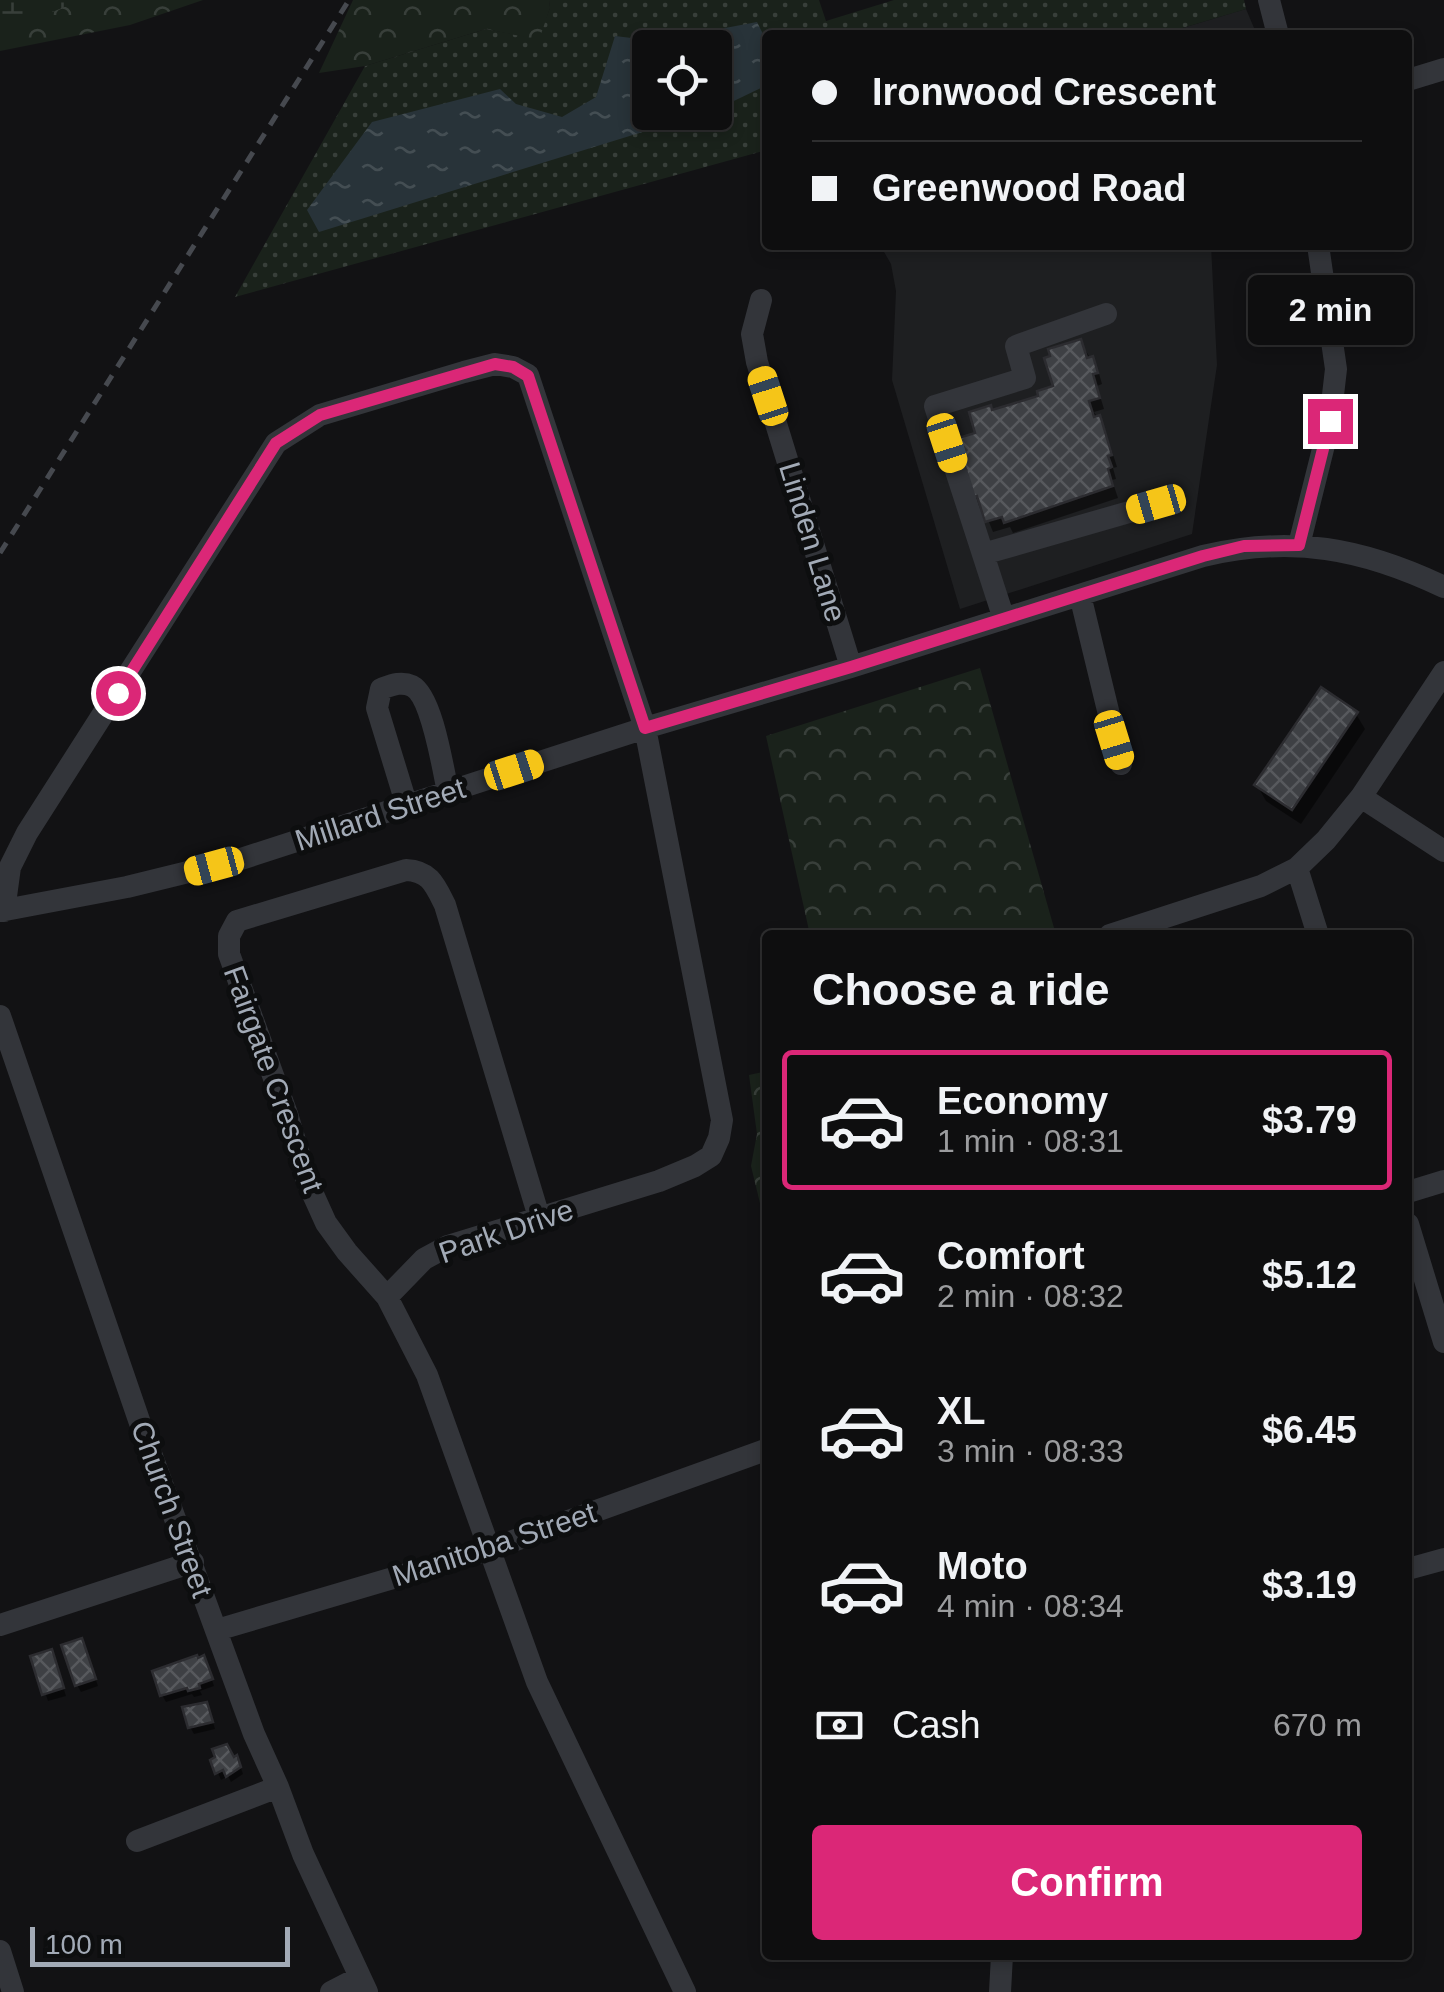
<!DOCTYPE html>
<html lang="en">
<head>
<meta charset="utf-8">
<style>
	:root { --surface:#0e0e0f; --page:#171718; --text:#f1f3f6; --muted:#9b9c9e; --line:#2e2e2f; --accent:#db2777 }
	body { margin:0; font-family:Helvetica,sans-serif; background:var(--page); color:var(--text); height:100vh; display:flex; flex-direction:column; font-size:38px; white-space:nowrap }
	* { box-sizing:border-box; margin:0 }
	p { font-size:32px; color:var(--muted) }
	.icon { flex:none; width:55px; height:55px; fill:none; stroke:currentColor; stroke-width:2; stroke-linecap:round; stroke-linejoin:round }
	.map { position:relative; flex:1; overflow:hidden }
	.side { position:absolute; left:762px; top:930px; width:650px; height:1030px; display:flex; flex-direction:column; background:var(--surface); border-radius:10px; box-shadow:0 5px 15px #0003,0 0 0 2px var(--line) }
	.side>* { flex:none }
	.guide { position:absolute; left:762px; top:30px; width:650px; height:220px; border-radius:10px; box-shadow:0 5px 15px #0003,0 0 0 2px var(--line); display:grid; align-content:center; height:220px; padding:0 50px; background:var(--surface) }
	.tools { position:absolute; left:632px; top:30px; display:grid; gap:20px }
	.tools a { display:grid; place-items:center; width:100px; height:100px; border-radius:10px; background:var(--surface); box-shadow:0 5px 15px #0003,0 0 0 2px var(--line); font-size:50px }
	.scale { position:absolute; left:30px; bottom:25px; width:260px; box-sizing:border-box; padding-left:10px; border:5px solid #a2aab6; border-top:0; font-size:28px; line-height:35px; white-space:nowrap; color:#a2aab6; -webkit-text-stroke:8px #0d0e0f; paint-order:stroke }
	.end { position:absolute; width:45px; height:45px; margin:-22px; border:12px solid #db2777; background:#fff; box-shadow:0 0 0 5px #fff }
	.from { border-radius:50% }
	.bubble { position:absolute; height:70px; border-radius:10px; background:var(--surface); box-shadow:0 5px 15px #0003,0 0 0 2px var(--line); font-size:32px; font-weight:800; line-height:70px; text-align:center }
	.car { position:absolute; width:30px; height:60px; margin:-30px -15px; border-radius:12px; box-shadow:0 0 8px 2px #0007; background:linear-gradient(#f5c518 24%,#345 0 40%,#f5c518 0 76%,#345 0 86%,#f5c518 0) }
	.guide b { display:flex; align-items:center; gap:35px; height:95px; font-size:38px }
	.guide b+b { border-top:2px solid var(--line) }
	.guide i { width:25px; height:25px; background:var(--text) }
	ul { padding:0; list-style:none }
	li { display:flex; align-items:center; gap:30px; height:140px; margin:0 20px 15px; padding:0 30px; border:5px solid transparent; border-radius:10px }
	li div { flex:1 }
	li b { display:block; font-size:38px }
	li em { font-style:normal; font-weight:800 }
	li.current { border-color:var(--accent) }
	li>.icon { width:90px; height:90px; stroke-width:1.5 }
	h2 { padding:0 50px; font-size:45px; line-height:120px }
	.pay { display:flex; align-items:center; gap:25px; height:110px; padding:0 50px; font-size:38px }
	.pay p { margin-inline-start:auto }
	.action { display:flex; gap:20px; margin-top:auto; padding:20px 50px }
	.action a { flex:1; height:115px; border-radius:10px; background:var(--accent); color:#fff; font-size:40px; font-weight:800; line-height:115px; text-align:center }
	.map>svg:first-child { display:block }
	.built { fill:#1e1f21 }
	.green { fill:url(#green-dots); fill-rule:evenodd }
	.forest { fill:url(#forest-crowns) }
	.wetland { fill:url(#wetland-marsh) }
	.water { fill:url(#water-ripples) }
	.shadow { fill:#0007 }
	.building { fill:url(#building-cross-hatch); stroke:#2c2c30; stroke-width:2.5 }
	.lines { fill:none; stroke-linecap:round; stroke-linejoin:round }
	.minor { stroke:#33353a; stroke-width:22 }
	.rail { stroke:#46494f; stroke-width:5; stroke-dasharray:12 10; stroke-linecap:butt }
	.route { stroke:#db2777; stroke-width:12 }
	.labels { text-anchor:middle; dominant-baseline:central; stroke-width:10; stroke-linejoin:round; paint-order:stroke }
	.street-label { font-size:30px; fill:#a2aab6; stroke:#0d0e0f }
</style>
</head>
<body>
<div class="map">
<svg width="1444" height="1992" viewBox="0 0 1444 1992">
	<defs>
		<pattern id="green-dots" width="8" height="8" patternUnits="userSpaceOnUse" patternTransform="scale(2.5)"><rect width="8" height="8" fill="#1a221b"/><path d="M2 2h.1M6 6h.1" fill="none" stroke="#383f3a" stroke-width="1.8" stroke-linecap="round"/></pattern>
		<pattern id="forest-crowns" width="20" height="18" patternUnits="userSpaceOnUse" patternTransform="scale(2.5)"><rect width="20" height="18" fill="#1a221b"/><path d="M2 6a3 3 0 1 1 6 0M12 15a3 3 0 1 1 6 0" fill="none" stroke="#383f3a"/></pattern>
		<pattern id="wetland-marsh" width="20" height="14" patternUnits="userSpaceOnUse" patternTransform="scale(2.5)"><rect width="20" height="14" fill="#1a221b"/><path d="M1 5h8M5 5V1M11 12h8M15 12V8" fill="none" stroke="#383f3a"/></pattern>
		<pattern id="water-ripples" width="26" height="14" patternUnits="userSpaceOnUse" patternTransform="scale(2.5)"><rect width="26" height="14" fill="#283339"/><path d="M2 4q2-2 4 0t4 0M15 11q2-2 4 0t4 0" fill="none" stroke="#444e53"/></pattern>
		<pattern id="building-cross-hatch" width="8" height="8" patternUnits="userSpaceOnUse" patternTransform="scale(2.5)"><rect width="8" height="8" fill="#3e4044"/><path d="M0 0l8 8M0 8l8-8" fill="none" stroke="#57595d"/></pattern>
	</defs>
	<rect width="100%" height="100%" fill="#121214"/>
	<path class="built" d="M1246,9L1257,35H1159Z
		M880,245H1211L1217,365L1192,534L960,609L892,380L896,291L891,264Z"/>
	<path class="green" d="M549,0H819L826,21L894,0H1244L1246,9L1159,35H768L767,150L235,297L365,66L486,29L538,39L550,8ZM650,48H715V112H650Z"/>
	<path class="forest" d="M0,0H203L130,25L0,51Z
		M353,0H549L550,8L539,40L486,29L365,66L319,73Z
		M980,668L1056,935H810L766,736Z
		M767,1071H768L767,1232L751,1166L757,1134L749,1075Z"/>
	<path class="wetland" d="M0,0H81L0,34Z"/>
	<path class="water" d="M757,22L767,42V85L715,110V48H650V112L661,113L662,126L319,232L307,210L372,122L500,89L516,104L562,117L596,97L615,36L656,41Z"/>
	<path class="shadow" d="M1080,342L1098,370L1102,384L1097,386L1104,409L1094,412L1105,429L1117,467L1113,468L1116,479L1112,480L1118,498L1013,533L1010,527L993,532L983,507L979,508L972,497L978,435L992,413L1042,398L1056,387Z
		M1356,714L1365,729L1301,824L1266,801L1257,785Z
		M85,1648L98,1686L81,1692L77,1685Z
		M33,1657L54,1658L66,1696L48,1701Z
		M207,1665L214,1686L200,1691L202,1695L194,1697L192,1694L166,1702L162,1695Z
		M210,1712L215,1729L194,1734L190,1727Z
		M233,1760L240,1765L243,1774L231,1782L228,1776L221,1780L213,1761Z"/>
	<path class="building" d="M1081,339L1087,358L1093,356L1098,373L1093,374L1100,398L1089,401L1094,417L1100,415L1112,455L1108,456L1112,467L1108,469L1113,486L1004,523L1002,517L985,522L977,496L970,498L952,440L975,433L969,412L991,405L992,410L1038,396L1037,391L1053,386L1044,358L1050,356L1048,349Z
		M1321,687L1358,712L1292,810L1254,785Z
		M82,1638L96,1679L75,1686L61,1645Z
		M52,1649L64,1688L42,1695L30,1656Z
		M197,1655L198,1658L204,1655L213,1679L199,1684L200,1688L188,1691L187,1688L160,1696L152,1671Z
		M207,1702L213,1722L188,1728L182,1707Z
		M227,1744L234,1757L237,1755L241,1767L226,1777L223,1770L215,1774L210,1760L215,1757L212,1749Z"/>
	<g class="lines">
		<path class="minor" d="M1269,0L1278,35
			M1408,80L1444,69
			M761,300L752,334L757,362L851,667
			M1299,545L1330,421L1336,369L1318,245
			M983,554L1157,504
			M1080,595L1121,764
			M1004,619L935,406L1025,378L1016,346L1106,314
			M1361,797L1444,851
			M407,806L377,708L381,689C392,685 401,681 412,686C432,696 443,769 448,792
			M1297,868L1318,935
			M0,911L127,887L241,859L645,728L851,667L1203,556C1292,535 1362,548 1444,587
			M4,911L10,867L27,833L276,443L320,415L464,372L495,364L513,367L528,375L645,728L722,1120L719,1138L711,1156L695,1166L659,1181L448,1246L424,1259L387,1297L427,1375L537,1682L685,1992
			M1110,935L1261,886L1297,868L1326,840L1361,797L1444,672
			M0,1016L141,1426L254,1734L278,1787L303,1854L367,1992
			M1408,1192L1444,1181
			M1408,1224L1444,1342
			M387,1297L347,1252L326,1223L307,1181L287,1114L229,954V936L237,921L406,870C430,871 435,885 445,905L539,1217
			M1408,1569L1444,1559
			M0,1625L193,1562
			M217,1630L488,1550L768,1449
			M137,1841L278,1787
			M0,1951L13,1992
			M331,1992L360,1977
			M1000,1992L1002,1955"/>
		<path class="rail" d="M0,553L349,0"/>
	</g>
	<g class="lines">
		<path class="route" d="M118,693L276,443L320,415L495,364L513,367L528,376L645,728L851,667L1203,556L1244,546L1299,545L1330,421"/>
	</g>
	<g class="labels">
		<g class="street-label">
			<text transform="translate(813 542) rotate(73)">Linden Lane</text>
			<text transform="translate(380 814) rotate(-18)">Millard Street</text>
			<text transform="translate(274 1079) rotate(70)">Fairgate Crescent</text>
			<text transform="translate(506 1231) rotate(-19)">Park Drive</text>
			<text transform="translate(172 1509) rotate(70)">Church Street</text>
			<text transform="translate(494 1544) rotate(-18)">Manitoba Street</text>
		</g>
	</g>
</svg>
<div class="tools">
<a><svg class="icon" aria-label="locate" viewBox="0 0 24 24"><circle cx="12" cy="12" r="6"/><path d="M12 2v4M12 18v4M2 12h4M18 12h4"/></svg></a>
</div>
<div class="scale">100 m</div>
<i class="end from" style="left:118px;top:693px"></i>
<i class="end" style="left:1330px;top:421px"></i>
<div class="bubble" style="left:1248px;top:275px;width:165px">2 min</div>
<i class="car" style="left:768px;top:396px;rotate:342deg"></i>
<i class="car" style="left:947px;top:443px;rotate:162deg"></i>
<i class="car" style="left:1156px;top:504px;rotate:254deg"></i>
<i class="car" style="left:1114px;top:740px;rotate:163deg"></i>
<i class="car" style="left:514px;top:770px;rotate:72deg"></i>
<i class="car" style="left:214px;top:866px;rotate:255deg"></i>
<div class="guide">
<b><i class="from"></i>Ironwood Crescent</b>
<b><i></i>Greenwood Road</b>
</div>
<section class="side">
<h2>Choose a ride</h2>
<ul>
<li class="current"><svg class="icon" aria-label="car" viewBox="0 0 24 24"><path d="M5 17H2v-5l4-1 3-4h7l3 4 3 1v5h-3M9 17h6M6 11h13"/><circle cx="7" cy="17" r="2"/><circle cx="17" cy="17" r="2"/></svg><div><b>Economy</b><p>1 min · 08:31</p></div><em>$3.79</em></li>
<li><svg class="icon" aria-label="car" viewBox="0 0 24 24"><path d="M5 17H2v-5l4-1 3-4h7l3 4 3 1v5h-3M9 17h6M6 11h13"/><circle cx="7" cy="17" r="2"/><circle cx="17" cy="17" r="2"/></svg><div><b>Comfort</b><p>2 min · 08:32</p></div><em>$5.12</em></li>
<li><svg class="icon" aria-label="car" viewBox="0 0 24 24"><path d="M5 17H2v-5l4-1 3-4h7l3 4 3 1v5h-3M9 17h6M6 11h13"/><circle cx="7" cy="17" r="2"/><circle cx="17" cy="17" r="2"/></svg><div><b>XL</b><p>3 min · 08:33</p></div><em>$6.45</em></li>
<li><svg class="icon" aria-label="car" viewBox="0 0 24 24"><path d="M5 17H2v-5l4-1 3-4h7l3 4 3 1v5h-3M9 17h6M6 11h13"/><circle cx="7" cy="17" r="2"/><circle cx="17" cy="17" r="2"/></svg><div><b>Moto</b><p>4 min · 08:34</p></div><em>$3.19</em></li>
</ul>
<div class="pay"><svg class="icon" aria-label="cash" viewBox="0 0 24 24"><path d="M3 7h18v10H3z"/><circle cx="12" cy="12" r="2"/></svg>Cash<p>670 m</p></div>
<div class="action"><a>Confirm</a></div>
</section>
</div>
</body>
</html>
